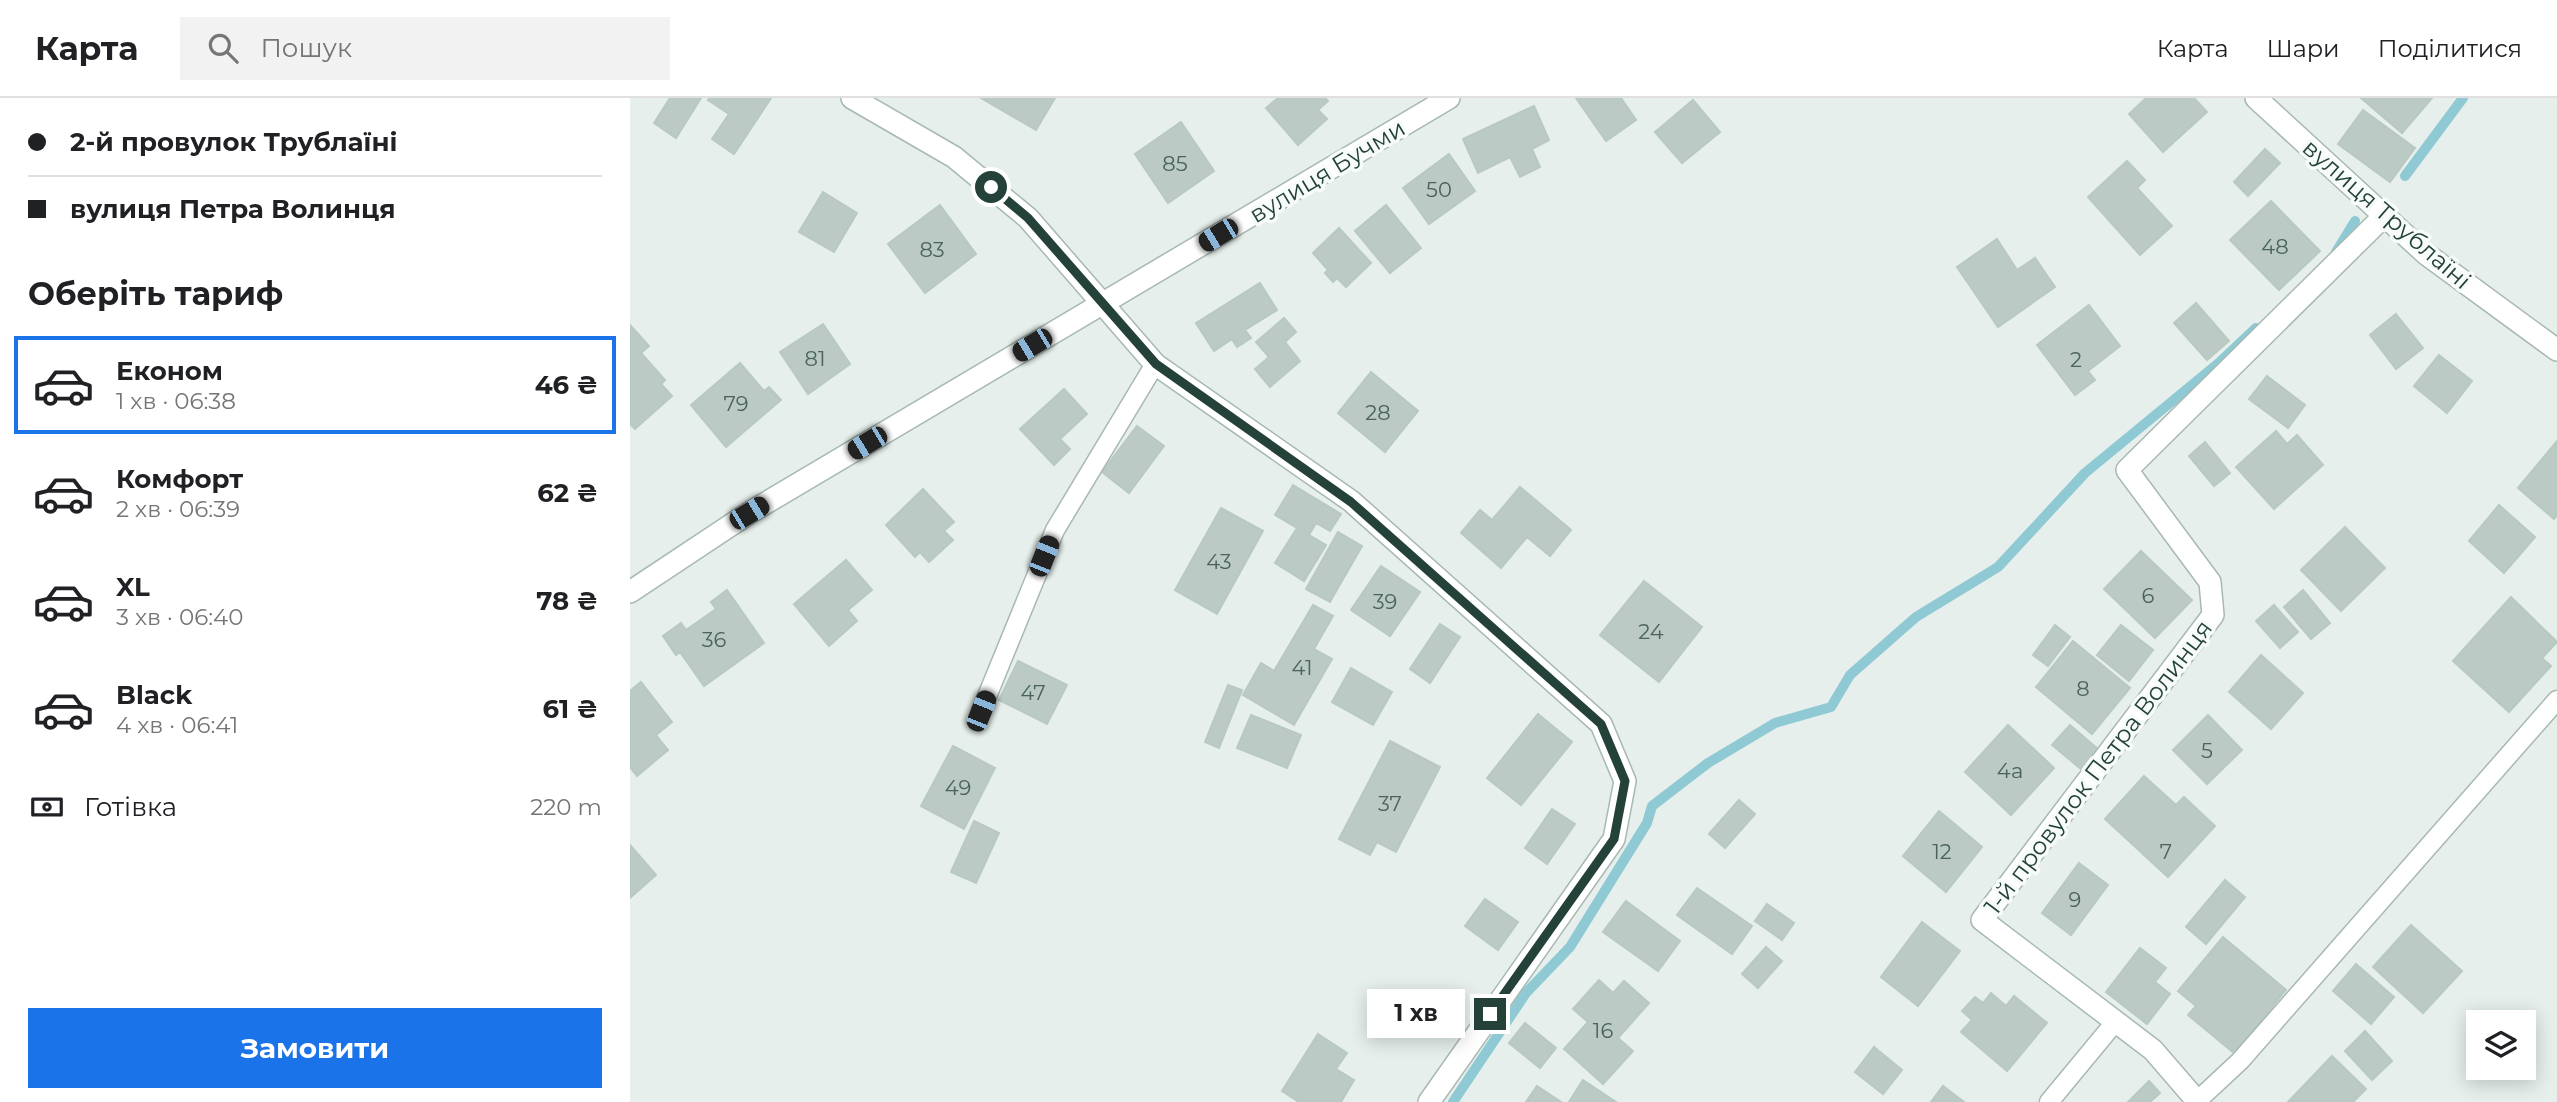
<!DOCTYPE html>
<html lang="uk">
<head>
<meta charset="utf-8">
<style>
	:root { --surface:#fff; --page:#f2f2f2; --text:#202124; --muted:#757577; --line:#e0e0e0; --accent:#1a73e8 }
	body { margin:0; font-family:Montserrat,sans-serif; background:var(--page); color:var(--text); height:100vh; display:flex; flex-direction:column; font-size:26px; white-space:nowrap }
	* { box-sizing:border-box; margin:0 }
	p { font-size:23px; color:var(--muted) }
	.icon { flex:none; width:38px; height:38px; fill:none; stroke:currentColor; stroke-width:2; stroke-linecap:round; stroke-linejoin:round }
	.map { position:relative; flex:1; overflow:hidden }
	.sheet { display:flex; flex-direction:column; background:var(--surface); width:630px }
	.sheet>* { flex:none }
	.hud { display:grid; align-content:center; height:154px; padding:0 28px; background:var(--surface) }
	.fabs { position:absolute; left:1836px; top:912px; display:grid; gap:14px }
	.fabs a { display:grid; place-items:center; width:70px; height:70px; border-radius:0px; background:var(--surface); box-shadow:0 4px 18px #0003; font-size:35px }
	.end { position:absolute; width:32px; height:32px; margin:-16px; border:9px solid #24423a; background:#fff; box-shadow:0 0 0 4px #fff }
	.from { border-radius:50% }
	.bubble { position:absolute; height:49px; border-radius:0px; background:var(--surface); box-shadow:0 4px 18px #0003; font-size:23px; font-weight:700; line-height:49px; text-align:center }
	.car { position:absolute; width:21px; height:42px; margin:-21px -10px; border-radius:9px; box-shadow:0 0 5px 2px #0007; background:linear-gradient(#222 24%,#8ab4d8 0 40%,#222 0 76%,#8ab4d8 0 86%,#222 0) }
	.hud b { display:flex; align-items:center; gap:24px; height:66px; font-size:26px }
	.hud b+b { border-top:2px solid var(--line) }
	.hud i { width:18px; height:18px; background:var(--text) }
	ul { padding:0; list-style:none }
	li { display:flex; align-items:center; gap:21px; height:98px; margin:0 14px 10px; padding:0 14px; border:4px solid transparent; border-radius:0px }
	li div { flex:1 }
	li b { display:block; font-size:26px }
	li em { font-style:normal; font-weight:700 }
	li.on { border-color:var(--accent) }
	li>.icon { width:63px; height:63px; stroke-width:1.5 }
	h2 { padding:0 28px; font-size:32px; line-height:84px }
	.pay { display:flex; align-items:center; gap:18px; height:77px; padding:0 28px; font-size:26px }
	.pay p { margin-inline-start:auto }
	.button { display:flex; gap:14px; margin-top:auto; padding:14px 28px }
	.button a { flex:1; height:80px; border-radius:0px; background:var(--accent); color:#fff; font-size:28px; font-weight:700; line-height:80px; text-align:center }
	header { display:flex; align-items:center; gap:42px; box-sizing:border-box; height:98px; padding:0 35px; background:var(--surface); border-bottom:2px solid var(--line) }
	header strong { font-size:33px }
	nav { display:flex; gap:38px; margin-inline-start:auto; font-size:24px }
	.search { width:490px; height:63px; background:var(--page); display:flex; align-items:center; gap:18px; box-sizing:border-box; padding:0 24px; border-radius:0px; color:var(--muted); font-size:26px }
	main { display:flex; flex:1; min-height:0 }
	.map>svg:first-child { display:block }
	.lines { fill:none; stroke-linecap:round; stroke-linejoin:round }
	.stream { stroke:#8ec9d4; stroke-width:10 }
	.building { fill:#bbcac4; stroke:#b8c9c2; stroke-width:2 }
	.service-casing { stroke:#a8b8b2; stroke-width:21 }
	.minor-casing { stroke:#a8b8b2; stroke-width:24 }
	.tertiary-casing { stroke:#a8b8b2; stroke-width:24 }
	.service { stroke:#fff; stroke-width:18 }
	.minor { stroke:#fff; stroke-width:21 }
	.tertiary { stroke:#fff; stroke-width:21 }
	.route { stroke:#24423a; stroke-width:9 }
	.labels { text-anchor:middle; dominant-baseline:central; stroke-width:7; stroke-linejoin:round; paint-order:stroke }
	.number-label { font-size:21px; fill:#4a645c }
	.street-label { font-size:24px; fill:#24423a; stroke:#f7fbf9 }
</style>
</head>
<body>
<header>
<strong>Карта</strong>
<div class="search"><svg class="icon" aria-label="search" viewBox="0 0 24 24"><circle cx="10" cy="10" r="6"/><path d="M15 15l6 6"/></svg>Пошук</div>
<nav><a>Карта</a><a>Шари</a><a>Поділитися</a></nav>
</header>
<main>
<section class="sheet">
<div class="hud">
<b><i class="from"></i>2-й провулок Трублаїні</b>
<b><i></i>вулиця Петра Волинця</b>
</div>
<h2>Оберіть тариф</h2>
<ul>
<li class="on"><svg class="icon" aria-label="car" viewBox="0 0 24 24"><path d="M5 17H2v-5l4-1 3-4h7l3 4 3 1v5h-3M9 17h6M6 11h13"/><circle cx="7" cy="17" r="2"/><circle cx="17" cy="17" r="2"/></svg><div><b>Економ</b><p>1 хв · 06:38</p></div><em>46 ₴</em></li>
<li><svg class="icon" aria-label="car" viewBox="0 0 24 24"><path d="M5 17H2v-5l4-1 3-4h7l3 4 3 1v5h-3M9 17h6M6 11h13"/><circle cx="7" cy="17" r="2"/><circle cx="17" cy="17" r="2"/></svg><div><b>Комфорт</b><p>2 хв · 06:39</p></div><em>62 ₴</em></li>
<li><svg class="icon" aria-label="car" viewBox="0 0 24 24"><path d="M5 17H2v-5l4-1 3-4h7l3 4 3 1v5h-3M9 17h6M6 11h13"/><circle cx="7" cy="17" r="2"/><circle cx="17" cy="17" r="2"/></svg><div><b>XL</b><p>3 хв · 06:40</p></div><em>78 ₴</em></li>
<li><svg class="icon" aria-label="car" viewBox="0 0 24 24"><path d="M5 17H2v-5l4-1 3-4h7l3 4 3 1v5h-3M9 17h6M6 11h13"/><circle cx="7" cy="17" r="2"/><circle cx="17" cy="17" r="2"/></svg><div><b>Black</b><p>4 хв · 06:41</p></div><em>61 ₴</em></li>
</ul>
<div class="pay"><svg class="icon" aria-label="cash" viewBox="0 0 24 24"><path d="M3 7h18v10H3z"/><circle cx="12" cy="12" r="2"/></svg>Готівка<p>220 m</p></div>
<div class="button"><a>Замовити</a></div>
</section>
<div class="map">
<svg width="1927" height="1004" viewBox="0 0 1927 1004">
	<rect width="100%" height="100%" fill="#e6efeb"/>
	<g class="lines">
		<path class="stream" d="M1775,78L1833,0
			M1706,154L1725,123
			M823,1004L896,895L940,849L1017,725L1022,708L1078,665L1145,625L1201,609L1220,577L1286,519L1368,469L1455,375L1591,263L1626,230"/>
	</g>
	<path class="building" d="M40,0H71L46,40L24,25Z
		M80,0H141L104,56L82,41L99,16L78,2Z
		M351,0H425L406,32Z
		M648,0H695L698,3L688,12L697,21L668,47L636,10Z
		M946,0H991L1006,22L976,43Z
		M1516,0H1564L1577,14L1533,54L1499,16Z
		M1731,0H1802L1772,35Z
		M1063,2L1090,34L1052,65L1025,34Z
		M904,8L919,42L902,51L910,69L890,79L880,59L848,75L833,41Z
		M1733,12L1785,50L1760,84L1708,46Z
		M551,24L584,73L538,105L505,56Z
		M1635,51L1650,65L1618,98L1604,84Z
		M819,56L845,93L799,126L773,90Z
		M1497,63L1515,82L1507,90L1542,128L1510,157L1458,99Z
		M193,94L227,115L204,154L169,134Z
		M1641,103L1690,153L1649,192L1600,142Z
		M310,107L346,156L295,195L258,146Z
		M756,107L791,150L760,175L725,133Z
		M709,130L741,165L716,189L707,180L703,184L695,175L698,172L683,155Z
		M1367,141L1387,172L1405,160L1425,189L1368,229L1327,169Z
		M630,185L647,212L615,232L621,240L607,249L602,241L584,253L566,225Z
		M1566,205L1599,243L1577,262L1544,225Z
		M1459,207L1490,248L1458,273L1465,282L1445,297L1407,247Z
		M1766,216L1793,250L1766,271L1740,237Z
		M654,220L666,234L655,244L670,263L640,289L625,271L639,259L626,244Z
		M193,226L220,266L178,296L150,254Z
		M0,227L19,248L11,255L35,282L31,286L42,298L5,331L0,326Z
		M1809,257L1842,283L1817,315L1784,288Z
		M110,265L134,293L139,289L151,302L96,349L61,307Z
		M741,274L788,313L755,354L708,315Z
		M1637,278L1675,307L1658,330L1619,301Z
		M434,291L457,316L430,341L440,351L424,367L390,331Z
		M507,328L534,348L499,395L472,374Z
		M1646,333L1657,346L1667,337L1693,367L1644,411L1606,369Z
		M1927,343V417L1924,421L1888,390Z
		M1575,344L1600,375L1584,388L1559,358Z
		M663,387L711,416L700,433L686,425L679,437L696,447L674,483L645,465L667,430L645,417Z
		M890,389L941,432L920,458L897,439L871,470L831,435L850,412L862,422Z
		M293,391L324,424L314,433L323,442L299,464L290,454L285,459L256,427Z
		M1869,407L1905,439L1874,475L1839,443Z
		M591,410L633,433L587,516L545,492Z
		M1715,429L1755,470L1711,513L1671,472Z
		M708,434L732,448L700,504L676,491Z
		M1511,453L1562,502L1525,540L1474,491Z
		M216,462L242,492L218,512L227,523L199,548L164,506Z
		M751,468L790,494L760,538L721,512Z
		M1014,483L1072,529L1029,584L970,537Z
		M97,492L134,545L74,588L50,554L46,557L33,538L51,525L56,532L86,511L81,504Z
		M1673,492L1700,525L1681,541L1654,509Z
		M1881,499L1927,544L1912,560L1921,568L1879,614L1823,563Z
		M683,507L703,518L684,551L702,561L664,627L613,597L631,565L644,573Z
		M1644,507L1668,534L1650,550L1626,523Z
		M810,526L830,539L800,585L780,571Z
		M1425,527L1440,539L1418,568L1403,557Z
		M1491,527L1523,552L1499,583L1467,557Z
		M1443,543L1500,590L1462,636L1406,589Z
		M1631,557L1673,595L1641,631L1599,594Z
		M388,563L437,587L417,626L369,602Z
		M721,570L762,594L743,627L702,604Z
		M11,584L42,624L26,637L38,652L7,678L0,669V593Z
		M598,587L612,592L589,650L575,644Z
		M908,616L942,644L891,707L857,680Z
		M621,617L671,637L657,670L607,650Z
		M1578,617L1612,652L1577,686L1543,652Z
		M1378,627L1424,670L1381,717L1335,674Z
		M1440,627L1468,651L1451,671L1422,647Z
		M760,643L810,669L766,754L747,744L740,757L709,741Z
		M323,648L365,670L334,731L291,708Z
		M1514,678L1546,707L1554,699L1585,728L1538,779L1475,721Z
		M1109,702L1125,716L1095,750L1079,736Z
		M922,711L945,726L917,766L895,750Z
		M1309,713L1352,749L1316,794L1273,758Z
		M344,723L369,735L346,785L321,774Z
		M0,747L26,777L0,800Z
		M1449,765L1478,787L1441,837L1412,815Z
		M1595,782L1615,799L1576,846L1556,829Z
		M1067,790L1122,828L1102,856L1047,817Z
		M855,801L888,824L868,852L835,828Z
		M996,803L1050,843L1028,873L973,834Z
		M1137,806L1164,825L1152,842L1125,823Z
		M1292,824L1330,853L1288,908L1251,879Z
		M1781,827L1832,873L1793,915L1743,869Z
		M1593,839L1656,892L1604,955L1558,917L1566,908L1548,893Z
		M1136,849L1152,863L1128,890L1112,876Z
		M1510,850L1536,870L1525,884L1540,896L1517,926L1476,894Z
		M1726,866L1764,899L1741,926L1703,893Z
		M969,882L983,895L994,883L1019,905L988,940L1003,953L973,986L934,951L958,924L943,911Z
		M1361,895L1376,908L1384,898L1417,925L1377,973L1331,934L1342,922L1332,913L1345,899L1353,905Z
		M895,925L926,950L910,970L879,945Z
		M1735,933L1762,963L1742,982L1715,953Z
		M688,936L717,955L706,971L724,982L711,1004H669L652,993Z
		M1244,949L1272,972L1253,996L1225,974Z
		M1702,958L1736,991L1723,1004H1658Z
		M953,982L986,1004H939Z
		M1519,983L1530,995L1520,1004H1498Z
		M907,988L931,1004H896Z
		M1313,988L1334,1004H1301Z"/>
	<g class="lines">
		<g class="service-casing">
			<path id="service" d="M351,613L425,432L525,266
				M1567,1003L1610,963L1927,602
				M1419,1004L1486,923"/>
		</g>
		<g class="minor-casing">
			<path id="minor" d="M222,0L324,59L398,120L525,266L721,403L971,626L995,683L984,741L799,1004
				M1626,0L1796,156L1927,252
				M1568,1004L1523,952L1352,822L1583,517L1580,484L1497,372L1754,118"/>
		</g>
		<g class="tertiary-casing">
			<path id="tertiary" d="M0,494L119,415L819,0"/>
		</g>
		<use href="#service" class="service"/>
		<use href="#minor" class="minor"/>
		<use href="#tertiary" class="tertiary"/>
	</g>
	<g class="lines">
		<path class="route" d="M361,89L398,120L526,266L721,404L971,626L995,683L984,741L860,916"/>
	</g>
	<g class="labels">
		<g class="number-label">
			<text x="545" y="65">85</text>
			<text x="809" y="91">50</text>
			<text x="1645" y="148">48</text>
			<text x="302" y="151">83</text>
			<text x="185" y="260">81</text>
			<text x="1446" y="261">2</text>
			<text x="106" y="305">79</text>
			<text x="748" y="314">28</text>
			<text x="589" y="463">43</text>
			<text x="1518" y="497">6</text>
			<text x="755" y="503">39</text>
			<text x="1021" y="533">24</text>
			<text x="84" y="541">36</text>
			<text x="672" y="569">41</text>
			<text x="1453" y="590">8</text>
			<text x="403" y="594">47</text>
			<text x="1577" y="652">5</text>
			<text x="1380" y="672">4а</text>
			<text x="328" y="689">49</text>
			<text x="760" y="705">37</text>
			<text x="1312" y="753">12</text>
			<text x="1536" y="753">7</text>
			<text x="1445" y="801">9</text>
			<text x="973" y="932">16</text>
		</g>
		<g class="street-label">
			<text transform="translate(697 73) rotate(-31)">вулиця Бучми</text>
			<text transform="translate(1757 116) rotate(41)">вулиця Трублаїні</text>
			<text transform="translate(1468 669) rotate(-53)">1-й провулок Петра Волинця</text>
		</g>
	</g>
</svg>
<div class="fabs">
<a><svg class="icon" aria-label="layers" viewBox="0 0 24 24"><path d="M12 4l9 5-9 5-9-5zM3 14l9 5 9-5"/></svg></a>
</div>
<i class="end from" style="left:361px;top:89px"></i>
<i class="end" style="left:860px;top:916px"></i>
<div class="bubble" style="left:737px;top:891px;width:98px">1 хв</div>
<i class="car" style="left:588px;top:137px;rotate:239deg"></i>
<i class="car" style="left:402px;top:247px;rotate:239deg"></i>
<i class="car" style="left:237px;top:345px;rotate:239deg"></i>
<i class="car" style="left:119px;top:415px;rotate:59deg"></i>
<i class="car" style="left:414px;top:458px;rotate:22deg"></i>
<i class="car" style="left:351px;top:613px;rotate:22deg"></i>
</div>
</main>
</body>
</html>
